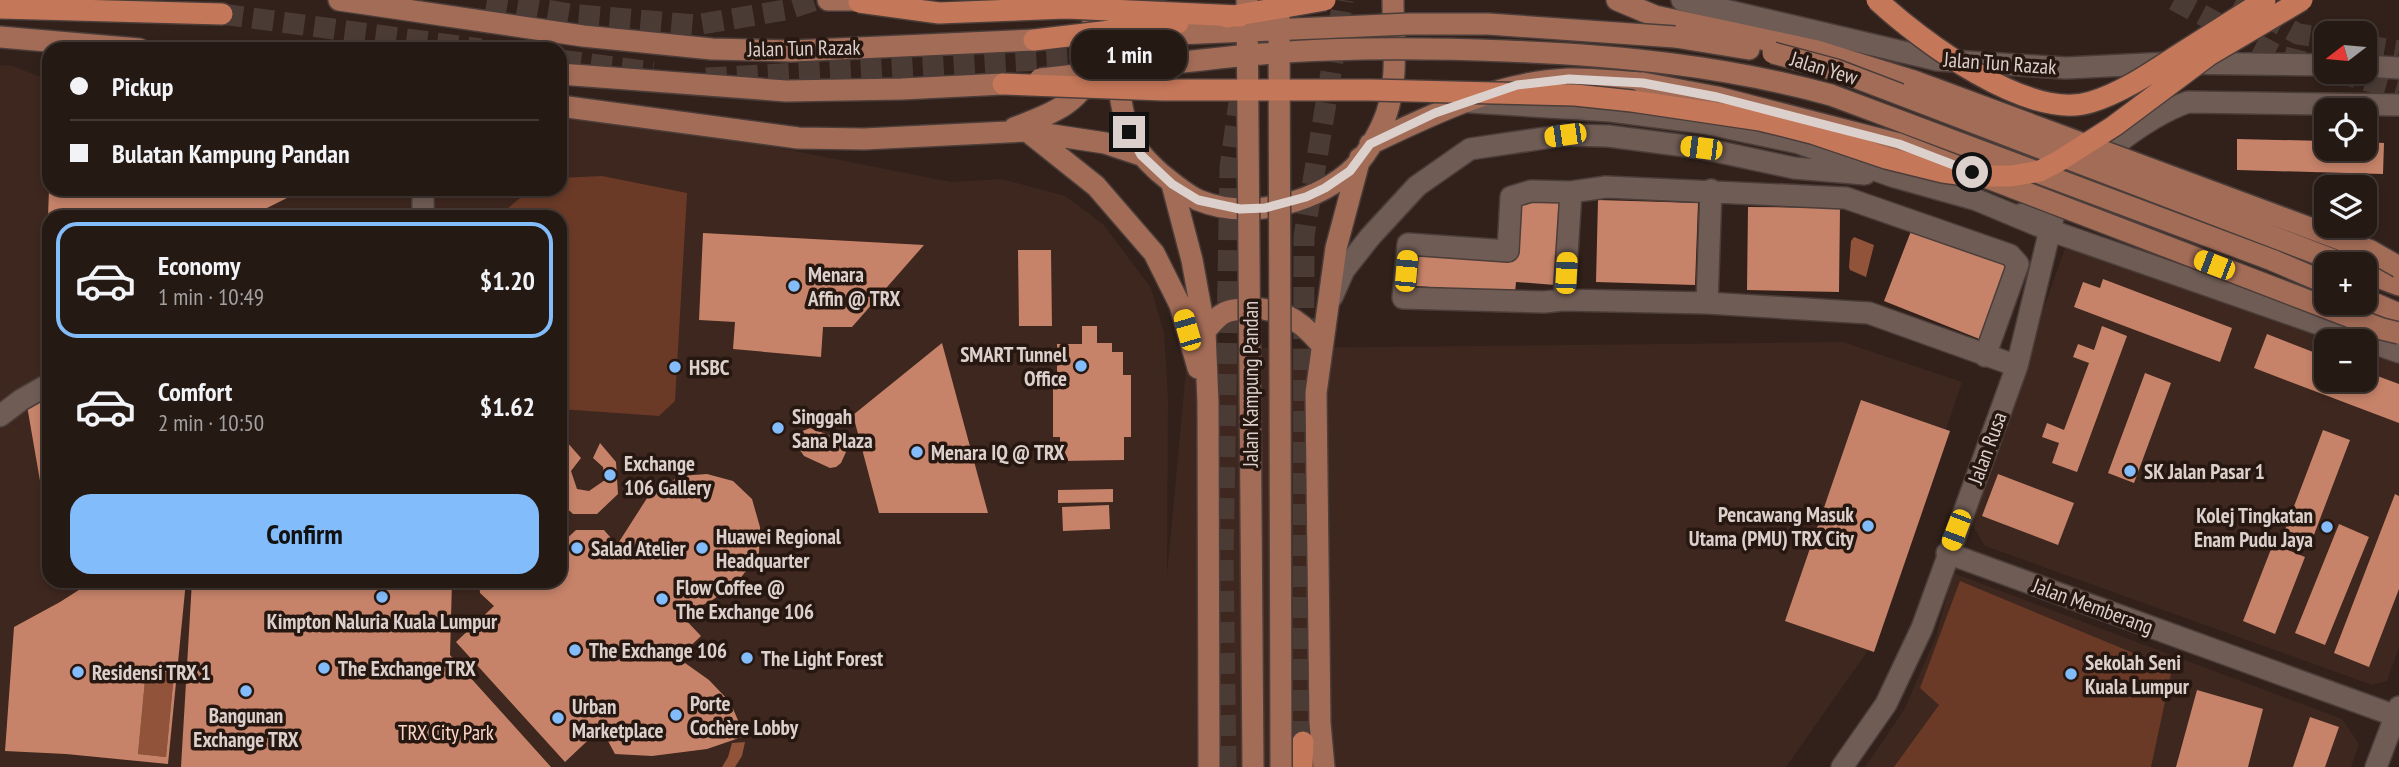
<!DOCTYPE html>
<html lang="en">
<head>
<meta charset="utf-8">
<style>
	:root { --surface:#251914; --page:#312622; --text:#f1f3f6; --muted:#a3a0a0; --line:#423834; --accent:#83bcfb }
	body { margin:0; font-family:"PT Sans Narrow",sans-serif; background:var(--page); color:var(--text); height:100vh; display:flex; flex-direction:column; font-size:26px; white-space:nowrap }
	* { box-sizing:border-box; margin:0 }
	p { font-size:23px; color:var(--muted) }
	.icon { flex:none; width:38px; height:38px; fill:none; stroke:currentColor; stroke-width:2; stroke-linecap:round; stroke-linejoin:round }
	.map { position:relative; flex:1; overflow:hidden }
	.side { position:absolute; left:42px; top:210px; width:525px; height:378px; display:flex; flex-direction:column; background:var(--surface); border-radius:21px; box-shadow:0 4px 10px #0003,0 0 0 2px var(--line) }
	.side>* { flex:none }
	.hud { position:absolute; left:42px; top:42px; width:525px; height:154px; border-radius:21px; box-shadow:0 4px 10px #0003,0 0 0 2px var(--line); display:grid; align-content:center; height:154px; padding:0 28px; background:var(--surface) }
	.needle { width:46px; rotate:254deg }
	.tools { position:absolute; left:2314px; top:21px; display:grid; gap:14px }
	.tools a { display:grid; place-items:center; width:63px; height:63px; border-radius:14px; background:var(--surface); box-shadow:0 4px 10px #0003,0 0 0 2px var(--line); font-size:35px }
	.end { position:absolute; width:32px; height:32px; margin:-16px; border:9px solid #dcd0cc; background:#111; box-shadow:0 0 0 4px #111 }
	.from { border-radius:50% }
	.bubble { position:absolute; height:49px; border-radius:21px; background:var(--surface); box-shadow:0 4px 10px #0003,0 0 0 2px var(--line); font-size:23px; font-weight:700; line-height:49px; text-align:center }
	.car { position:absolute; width:21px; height:42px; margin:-21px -10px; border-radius:9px; box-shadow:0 0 5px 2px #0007; background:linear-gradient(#f5c518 24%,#345 0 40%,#f5c518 0 76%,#345 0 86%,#f5c518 0) }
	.hud b { display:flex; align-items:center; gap:24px; height:66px; font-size:26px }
	.hud b+b { border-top:2px solid var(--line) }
	.hud i { width:18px; height:18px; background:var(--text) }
	ul { padding:12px 0 0; list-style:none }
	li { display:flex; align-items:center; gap:21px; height:116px; margin:0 14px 10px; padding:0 14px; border:4px solid transparent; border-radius:21px }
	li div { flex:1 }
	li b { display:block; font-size:26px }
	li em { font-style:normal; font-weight:700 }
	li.on { border-color:var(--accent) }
	li>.icon { width:63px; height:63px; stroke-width:1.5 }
	.button { display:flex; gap:14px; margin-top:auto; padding:14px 28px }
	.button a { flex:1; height:80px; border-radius:21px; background:var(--accent); color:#111; font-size:28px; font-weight:700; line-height:80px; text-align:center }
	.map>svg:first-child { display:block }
	.built { fill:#3e271f; fill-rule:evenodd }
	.green { fill:#6a3a27 }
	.water { fill:#91533a }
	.building { fill:#c68369; fill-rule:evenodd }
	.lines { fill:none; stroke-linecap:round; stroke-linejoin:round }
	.highway-tunnel { stroke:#4b3b35; stroke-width:21; stroke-dasharray:21 10; stroke-linecap:butt }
	.minor-casing { stroke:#4b3d39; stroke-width:24 }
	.major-casing { stroke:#4b3d39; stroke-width:24 }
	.highway-casing { stroke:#4b3d39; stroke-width:24 }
	.minor { stroke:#6f5c55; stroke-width:21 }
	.major { stroke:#a36c57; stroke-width:21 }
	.highway { stroke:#c57759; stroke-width:21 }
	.major-bridge-casing { stroke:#4b3d39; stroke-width:24; stroke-linecap:butt }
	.highway-bridge-casing { stroke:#4b3d39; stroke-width:24; stroke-linecap:butt }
	.major-bridge { stroke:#a36c57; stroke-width:21 }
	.highway-bridge { stroke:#c57759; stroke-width:21 }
	.route { stroke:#dcd0cc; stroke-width:9 }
	.poi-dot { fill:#83bcfb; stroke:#271711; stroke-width:2.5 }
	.labels { text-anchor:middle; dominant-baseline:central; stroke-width:7; stroke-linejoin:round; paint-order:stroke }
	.street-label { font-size:21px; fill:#dcd0cc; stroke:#271711 }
	.poi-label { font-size:21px; font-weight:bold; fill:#dcd0cc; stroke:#271711; text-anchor:start }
	.park-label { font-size:21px; fill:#fdd6c7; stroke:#271711 }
</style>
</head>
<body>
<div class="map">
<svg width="2399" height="767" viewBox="0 0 2399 767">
	<rect width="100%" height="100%" fill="#31211a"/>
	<path class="built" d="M0,65L13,66L38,76L49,77V189H560V111L613,115L951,182L1002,179L1065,196L1103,224L1151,288L1164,333L1168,398L1167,575L1188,349L1843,342L1962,382L1874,642L1786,767H0ZM49,217H560V581H49Z
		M2068,240L2341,341H2326V380H2364V350L2399,363V647L2387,681L2372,685L1985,546L1969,519Z
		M1953,573L2342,719L2359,744L2351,767H1865L1904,710L1936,637Z"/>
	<path class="green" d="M602,176L687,193L675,401L659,416L560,409V217H500C520,195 530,189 560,189V178Z
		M1960,581L2172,669L2151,767H1894L1939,705L1920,688Z"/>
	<path class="water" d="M1854,237L1874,245L1866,277L1850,270L1849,267L1851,241Z
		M146,670L174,673L166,757L138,754Z
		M745,742L742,756L735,767H722L728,757L732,743Z"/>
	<path class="building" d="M2237,139L2326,141V149H2364V142L2384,143L2383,174L2237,170Z
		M49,189H305L249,217H48Z
		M1522,199L1561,202L1555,285L1516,282L1515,293L1416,286L1419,250L1518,257Z
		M1598,200L1698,203L1695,285L1596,282Z
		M1748,207L1840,208L1839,292L1747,290Z
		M1913,226L2011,266L1982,340L1884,301Z
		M703,233L924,245L852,327H823L821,357L733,349L735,322L699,320Z
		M1018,250H1051L1052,326H1019Z
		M2103,279L2232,328L2220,362L2074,307L2083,282L2100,288Z
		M1082,326H1097V343H1112V352H1123V375H1131V437H1124V460L1060,461V437H1053V374H1057V344H1082Z
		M2102,326L2127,336L2077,472L2052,463L2059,443L2042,437L2047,423L2064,430L2089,363L2073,357L2078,344L2094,350Z
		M2267,334L2326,357V380H2364V371L2399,384V423L2254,368Z
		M942,343L988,513H879L853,415Z
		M2145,373L2171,383L2134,483L2108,473Z
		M49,388V500L44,504L26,400Z
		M1861,400L1950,431L1874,652L1785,621Z
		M810,428L842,440L846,452L841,463L836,467L830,468L804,456L798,447V433Z
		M2323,430L2350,440L2312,540L2285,530Z
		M566,441L581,458L571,471L577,489L589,491L605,480L603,467L593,458L600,443L616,462L618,494L597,514H573L560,502V449Z
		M707,474L733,481L752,499L760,527L759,553L737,583L711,601L681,615L701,636L678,658L709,680L730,702L745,736L707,749L652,756L615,754L601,728L565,762L456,642L494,606L480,593L479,581H560V530L563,542L576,530H604L617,545L649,495L680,476Z
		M1998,474L2074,503L2058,545L1982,516Z
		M1113,489V502L1058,503V490Z
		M2395,494L2399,496V589L2369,667L2334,653Z
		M1109,505L1110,529L1063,531L1062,507Z
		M2339,524L2369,537L2325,645L2295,633Z
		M2273,544L2305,557L2275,634L2243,621Z
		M93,581H186L168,764L66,754L5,751L14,627L60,602ZM146,670L174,673L166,757L138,754Z
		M192,581H452L450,655L551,767H181Z
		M2197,690L2263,709L2248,767H2176Z
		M2310,717L2339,727L2325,767H2293Z"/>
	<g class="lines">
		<path class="highway-tunnel" d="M487,0L569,14L696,25L785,10L816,0
			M2174,0L2277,55L2304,62
			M2236,0L2298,34L2326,38
			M222,14L481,49
			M2364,45L2399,51
			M560,60L653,72
			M2336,72L2399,90
			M706,78L1097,57L1166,0
			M1303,742L1304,236L1343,0
			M1226,767L1223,558L1230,167L1241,88"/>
		<g class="minor-casing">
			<path id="minor" d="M1682,0L1937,60L2066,68L2168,63L2326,65
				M2364,66L2399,68
				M1470,102L1611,111L1704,123L1799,143L1895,177L1977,200L2049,230L2399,352
				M1571,192L1531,191L1511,197L1508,251L1408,244L1403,298L1544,302L1564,300L1707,303L1869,313L2017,366
				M2015,216L2032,212L2048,204C2086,168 2139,119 2188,102L2399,105
				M423,217V189
				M1332,297L1344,270L1370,237L1417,186L1470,149L1565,135L1608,136L1701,148L1794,168L1865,174
				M1564,300L1571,192L1606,187L1846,198L2010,255L2018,264L1985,356
				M1707,303L1711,190
				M0,416L21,400L49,384
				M1947,553L2396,716
				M1842,767L1886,704L1922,628L2017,366L2059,193
				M2376,767L2399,707"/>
		</g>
		<g class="major-casing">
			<path id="major" d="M339,0L583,36L712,49L792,51L1034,40
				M828,0H865
				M1130,0C1126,18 1118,39 1118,57C1117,80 1121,108 1128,130C1134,148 1146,160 1159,172C1171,182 1184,193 1198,200C1246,220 1309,205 1348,173C1364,160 1379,134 1386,115C1399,78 1393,39 1393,0
				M1617,0L1655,16L1817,51L1914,81
				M0,37L139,49
				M1675,37L1749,49
				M560,74L786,91L902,89L1003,84
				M560,106L798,138L864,139L1026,131L1105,143L1141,155
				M1014,128C1045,116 1084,104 1092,67C1095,52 1093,33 1093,18
				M1027,131L1096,186L1154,253L1180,305L1198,368
				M1370,144C1433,114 1497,82 1568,79C1592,78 1618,82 1643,83
				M1172,184L1192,260L1205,331L1208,403L1209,767
				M2364,272L2399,285
				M2364,299L2399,314
				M1205,331C1210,326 1215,319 1221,315C1227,310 1235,310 1242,309C1279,306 1298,318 1321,344
				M1324,767L1320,723L1316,393L1336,248L1360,158"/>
		</g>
		<g class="highway-casing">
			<path id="highway" d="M0,8L222,14
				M1302,767L1303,742"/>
		</g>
		<use href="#minor" class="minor"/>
		<use href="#major" class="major"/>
		<use href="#highway" class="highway"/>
		<g class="major-bridge-casing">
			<path id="major-bridge" d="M1247,0L1253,767
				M1279,0L1281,767
				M1153,35L1409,24H1488L1675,37
				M1773,53L1836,70L2344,264
				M1040,79C1114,71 1188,60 1262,54C1343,47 1425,48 1506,51C1617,55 1725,66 1831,95L2272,260L2326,283
				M1914,81L2369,250L2399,267
				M1643,83L1717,97L1899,144L2382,329L2399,333"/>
		</g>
		<g class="highway-bridge-casing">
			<path id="highway-bridge" d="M1877,0C1920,40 2029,122 2091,102C2121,93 2149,74 2175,57C2205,38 2235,19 2265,0
				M859,2L939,13L1066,8L1240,16
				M1227,17L1325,0
				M1034,40L1178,23
				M1003,84L1163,90H1371L1575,95L1632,101L1760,120L1812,133L1886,158L1943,172L1973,176H2011L2040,171L2059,161L2114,126L2209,55L2302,0"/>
		</g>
		<use href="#major-bridge" class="major-bridge"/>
		<use href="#highway-bridge" class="highway-bridge"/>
	</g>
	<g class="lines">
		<path class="route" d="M1129,132L1141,155L1172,184L1198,200L1240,209L1265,208L1306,197L1325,188L1350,171L1370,144L1435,113L1517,85L1569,79L1643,83L1717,97L1899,144L1972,172"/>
	</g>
	<g class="poi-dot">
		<circle cx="794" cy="286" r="7"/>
		<circle cx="1081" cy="366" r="7"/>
		<circle cx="675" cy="367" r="7"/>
		<circle cx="778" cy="428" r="7"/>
		<circle cx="917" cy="452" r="7"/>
		<circle cx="2130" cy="471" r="7"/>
		<circle cx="610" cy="475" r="7"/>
		<circle cx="1868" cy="526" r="7"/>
		<circle cx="2327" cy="527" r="7"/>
		<circle cx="577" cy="548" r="7"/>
		<circle cx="702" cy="548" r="7"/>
		<circle cx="382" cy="597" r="7"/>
		<circle cx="662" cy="599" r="7"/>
		<circle cx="575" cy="650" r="7"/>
		<circle cx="747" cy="658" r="7"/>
		<circle cx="324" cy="668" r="7"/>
		<circle cx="78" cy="672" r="7"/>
		<circle cx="2071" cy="674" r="7"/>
		<circle cx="246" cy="691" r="7"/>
		<circle cx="676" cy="715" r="7"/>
		<circle cx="558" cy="718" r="7"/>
	</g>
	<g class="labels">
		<g class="street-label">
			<text transform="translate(804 48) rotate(-1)">Jalan Tun Razak</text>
			<text transform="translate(2000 63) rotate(4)">Jalan Tun Razak</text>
			<text transform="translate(1824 68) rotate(17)">Jalan Yew</text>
			<text transform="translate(1250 384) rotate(-90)">Jalan Kampung Pandan</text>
			<text transform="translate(1987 448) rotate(-70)">Jalan Rusa</text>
			<text transform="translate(2093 606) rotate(20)">Jalan Memberang</text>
		</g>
		<g class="poi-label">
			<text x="808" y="274">Menara<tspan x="808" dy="24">Affin @ TRX</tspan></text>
			<text x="1067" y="354" text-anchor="end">SMART Tunnel<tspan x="1067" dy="24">Office</tspan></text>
			<text x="689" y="367">HSBC</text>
			<text x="792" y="416">Singgah<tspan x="792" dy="24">Sana Plaza</tspan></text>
			<text x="931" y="452">Menara IQ @ TRX</text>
			<text x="624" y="463">Exchange<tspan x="624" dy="24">106 Gallery</tspan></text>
			<text x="2144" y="471">SK Jalan Pasar 1</text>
			<text x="1854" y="514" text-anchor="end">Pencawang Masuk<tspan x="1854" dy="24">Utama (PMU) TRX City</tspan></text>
			<text x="2313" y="515" text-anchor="end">Kolej Tingkatan<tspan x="2313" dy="24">Enam Pudu Jaya</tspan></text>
			<text x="716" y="536">Huawei Regional<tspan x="716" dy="24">Headquarter</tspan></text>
			<text x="591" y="548">Salad Atelier</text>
			<text x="676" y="587">Flow Coffee @<tspan x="676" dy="24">The Exchange 106</tspan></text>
			<text x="382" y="621" text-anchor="middle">Kimpton Naluria Kuala Lumpur</text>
			<text x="589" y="650">The Exchange 106</text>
			<text x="761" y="658">The Light Forest</text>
			<text x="2085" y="662">Sekolah Seni<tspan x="2085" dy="24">Kuala Lumpur</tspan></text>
			<text x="338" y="668">The Exchange TRX</text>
			<text x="92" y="672">Residensi TRX 1</text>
			<text x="690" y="703">Porte<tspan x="690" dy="24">Cochère Lobby</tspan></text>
			<text x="572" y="706">Urban<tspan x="572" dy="24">Marketplace</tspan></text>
			<text x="246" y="715" text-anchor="middle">Bangunan<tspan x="246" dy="24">Exchange TRX</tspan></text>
		</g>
		<g class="park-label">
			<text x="446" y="732">TRX City Park</text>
		</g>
	</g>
</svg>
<div class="tools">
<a><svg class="needle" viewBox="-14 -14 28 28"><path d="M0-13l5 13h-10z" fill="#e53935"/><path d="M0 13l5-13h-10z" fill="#a3a0a0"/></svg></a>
<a><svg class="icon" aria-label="locate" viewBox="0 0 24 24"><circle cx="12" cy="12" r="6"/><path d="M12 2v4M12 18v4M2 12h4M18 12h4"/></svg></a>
<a><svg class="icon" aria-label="layers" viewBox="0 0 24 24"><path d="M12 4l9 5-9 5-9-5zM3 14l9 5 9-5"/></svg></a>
<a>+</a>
<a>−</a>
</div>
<i class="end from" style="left:1972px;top:172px"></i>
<i class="end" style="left:1129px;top:132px"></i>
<div class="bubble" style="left:1071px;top:30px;width:116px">1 min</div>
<i class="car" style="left:1565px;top:135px;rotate:262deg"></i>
<i class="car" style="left:1701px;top:148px;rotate:277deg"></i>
<i class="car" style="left:2214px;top:265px;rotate:291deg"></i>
<i class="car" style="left:1406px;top:271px;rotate:5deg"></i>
<i class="car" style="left:1566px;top:273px;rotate:3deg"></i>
<i class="car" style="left:1187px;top:330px;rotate:344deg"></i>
<i class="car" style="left:1956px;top:530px;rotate:201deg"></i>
<div class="hud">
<b><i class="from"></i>Pickup</b>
<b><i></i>Bulatan Kampung Pandan</b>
</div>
<section class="side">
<ul>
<li class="on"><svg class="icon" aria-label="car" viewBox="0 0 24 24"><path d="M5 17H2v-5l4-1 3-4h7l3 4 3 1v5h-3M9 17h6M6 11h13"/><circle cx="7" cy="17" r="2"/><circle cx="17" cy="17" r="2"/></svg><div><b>Economy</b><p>1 min · 10:49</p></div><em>$1.20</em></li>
<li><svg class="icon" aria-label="car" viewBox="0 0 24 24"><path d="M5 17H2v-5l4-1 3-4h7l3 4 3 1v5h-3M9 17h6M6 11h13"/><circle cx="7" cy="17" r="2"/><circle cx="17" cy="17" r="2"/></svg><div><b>Comfort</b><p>2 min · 10:50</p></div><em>$1.62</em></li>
</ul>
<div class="button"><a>Confirm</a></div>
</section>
</div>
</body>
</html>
